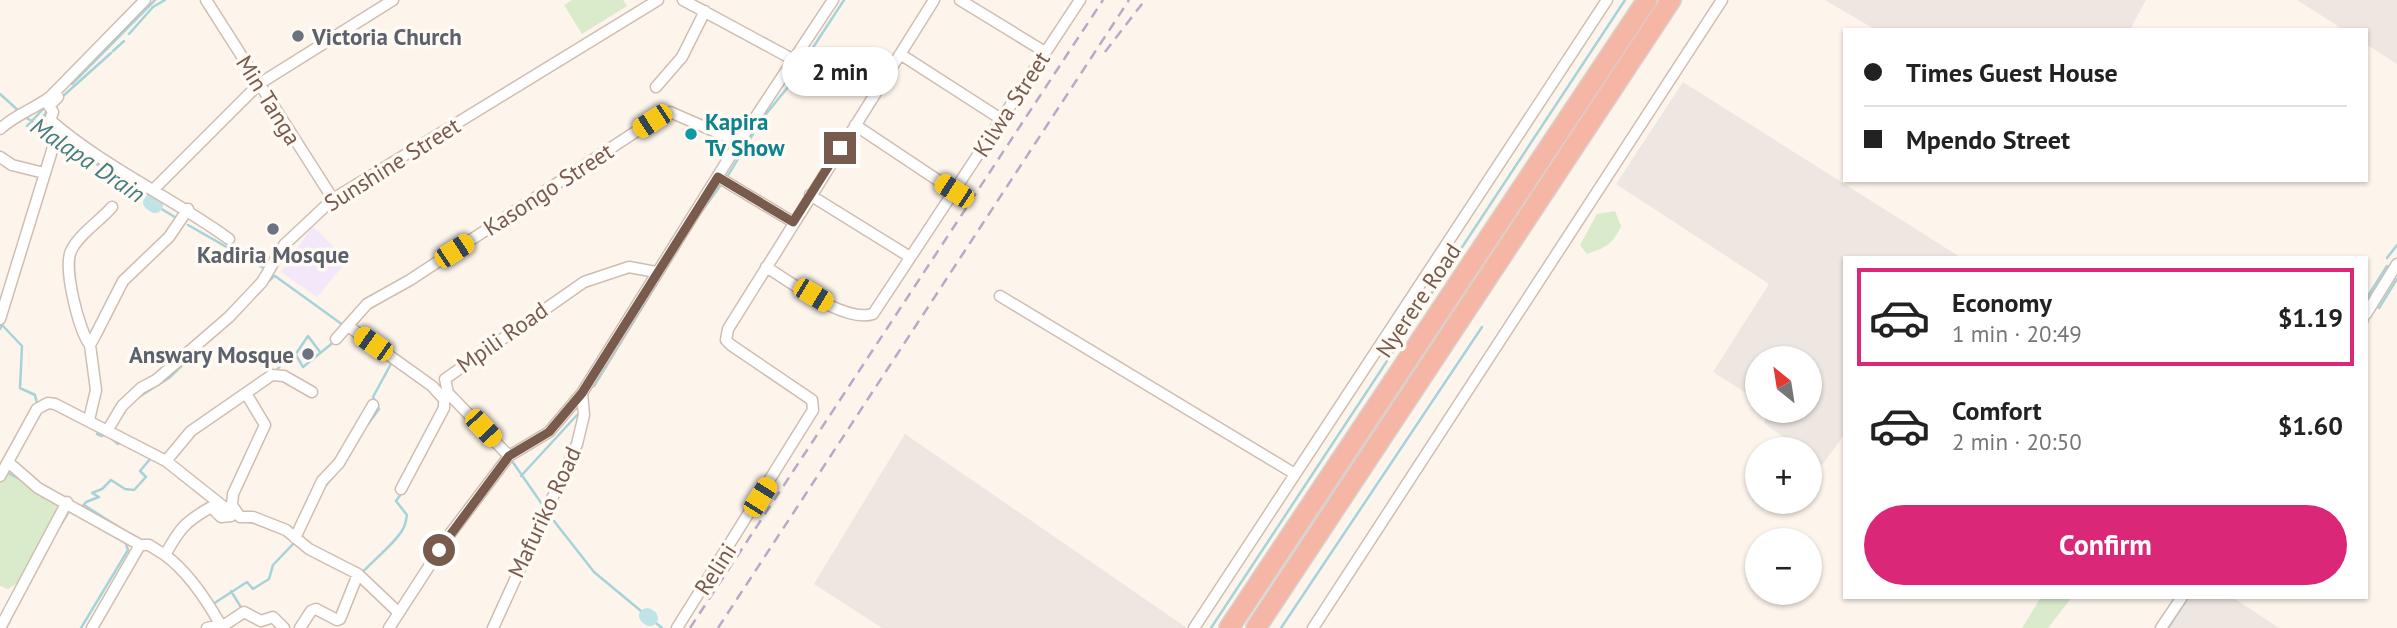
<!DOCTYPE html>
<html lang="en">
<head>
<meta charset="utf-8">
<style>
	:root { --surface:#fff; --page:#f2f2f2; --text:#222; --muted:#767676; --line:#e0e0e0; --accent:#db2777 }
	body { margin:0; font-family:"PT Sans",sans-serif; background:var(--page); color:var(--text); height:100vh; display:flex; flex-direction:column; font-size:26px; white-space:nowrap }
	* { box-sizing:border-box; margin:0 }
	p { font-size:23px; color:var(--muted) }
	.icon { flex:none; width:38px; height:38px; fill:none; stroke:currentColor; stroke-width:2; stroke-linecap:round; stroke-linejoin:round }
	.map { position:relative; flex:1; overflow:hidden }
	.side { position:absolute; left:1843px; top:256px; width:525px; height:343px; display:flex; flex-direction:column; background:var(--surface); border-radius:0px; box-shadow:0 2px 5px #0004 }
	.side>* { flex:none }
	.hud { position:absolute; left:1843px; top:28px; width:525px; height:154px; border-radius:0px; box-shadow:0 2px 5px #0004; display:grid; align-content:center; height:154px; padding:0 21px; background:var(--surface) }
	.needle { width:46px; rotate:330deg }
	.controls { position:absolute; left:1745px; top:346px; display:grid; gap:14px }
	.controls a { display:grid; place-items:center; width:77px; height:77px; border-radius:50%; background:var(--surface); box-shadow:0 2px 5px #0004; font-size:35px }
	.end { position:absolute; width:32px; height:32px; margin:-16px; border:9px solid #795b4e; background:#fff; box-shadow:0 0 0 4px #fff }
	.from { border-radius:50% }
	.bubble { position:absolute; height:49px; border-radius:24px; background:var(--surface); box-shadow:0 2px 5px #0004; font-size:23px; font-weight:700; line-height:49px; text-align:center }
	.car { position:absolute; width:21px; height:42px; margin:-21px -10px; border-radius:9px; box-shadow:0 0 5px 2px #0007; background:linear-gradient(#f5c518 24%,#345 0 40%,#f5c518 0 76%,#345 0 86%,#f5c518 0) }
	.hud b { display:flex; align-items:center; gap:24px; height:66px; font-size:26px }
	.hud b+b { border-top:2px solid var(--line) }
	.hud i { width:18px; height:18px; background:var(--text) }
	ul { padding:12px 0 0; list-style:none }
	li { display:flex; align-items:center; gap:21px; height:98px; margin:0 14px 10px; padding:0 7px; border:4px solid transparent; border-radius:0px }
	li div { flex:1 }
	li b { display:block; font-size:26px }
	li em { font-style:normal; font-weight:700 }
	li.active { border-color:var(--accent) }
	li>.icon { width:63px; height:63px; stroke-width:1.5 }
	.action { display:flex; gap:14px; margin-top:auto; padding:14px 21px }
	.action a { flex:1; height:80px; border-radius:42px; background:var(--accent); color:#fff; font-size:28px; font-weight:700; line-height:80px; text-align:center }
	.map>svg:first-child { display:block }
	.industrial { fill:#ede6e1 }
	.education { fill:#f2e8fa }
	.green { fill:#d9ebca }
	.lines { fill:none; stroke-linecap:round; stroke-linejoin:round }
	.stream { stroke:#a6d3d9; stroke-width:2.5 }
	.river { stroke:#c0e3e7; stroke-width:16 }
	.street-casing { stroke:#d0bdb1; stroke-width:13 }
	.highway-casing { stroke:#d9d1cd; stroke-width:22 }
	.street { stroke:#fff; stroke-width:10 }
	.highway { stroke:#f5b6a5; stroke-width:19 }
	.rail { stroke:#b8a9c8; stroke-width:2.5; stroke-dasharray:10 7; stroke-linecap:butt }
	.route { stroke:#795b4e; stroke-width:9 }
	.worship-dot { fill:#6b7280; stroke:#fffaf3; stroke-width:2.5 }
	.culture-dot { fill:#0f9aa8; stroke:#fffaf3; stroke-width:2.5 }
	.labels { text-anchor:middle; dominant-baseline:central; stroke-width:7; stroke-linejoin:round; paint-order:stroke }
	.worship-label { font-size:23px; font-weight:bold; fill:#5b616d; stroke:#fffaf3; text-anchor:start }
	.street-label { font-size:23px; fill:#795b4e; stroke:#fffaf3 }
	.culture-label { font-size:23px; font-weight:bold; fill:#0d838f; stroke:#fffaf3; text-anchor:start }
	.water-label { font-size:24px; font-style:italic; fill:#447c84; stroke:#fffaf3 }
</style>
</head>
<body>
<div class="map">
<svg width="2397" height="628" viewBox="0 0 2397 628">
	<rect width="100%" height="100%" fill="#fdf5ec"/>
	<path class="industrial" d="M1825,0H2146L2130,30H1876Z
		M2297,0H2397V64L2366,44V30H2344Z
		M1683,82L1960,257H1844V435L1822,465L1810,455V450H1801L1764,423L1769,411H1810V359H1757V400L1713,372L1769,284L1616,184Z
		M905,434L1187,628H882L814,584Z
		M2186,597H2232L2279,628H2167Z"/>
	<path class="education" d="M313,226L347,261L317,297L281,272Z"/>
	<path class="green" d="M572,0H623L627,6L582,34L564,5Z
		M1615,211L1621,226C1613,245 1604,248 1587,254L1580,245L1597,214Z
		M0,474H24L62,507L18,583L8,589L0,586Z
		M2041,597H2072L2048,628H2022Z"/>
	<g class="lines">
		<path class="stream" d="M129,34L153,7L165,0
			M812,49L844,0
			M113,51L124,41
			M802,69L806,57
			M72,84L155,0
			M0,94L20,112
			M62,97L111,53
			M25,117L55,135
			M27,126L47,105
			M37,126L47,111
			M59,139C91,159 119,181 151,202
			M727,177L762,119L801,71
			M155,205L178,219
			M702,211L723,182
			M188,225L267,270
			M2387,258L2397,245
			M275,276L343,325
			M269,281L274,276
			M2366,299L2387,266
			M2379,308L2397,279
			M2366,324L2368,321
			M3,326L22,346L20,388L35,395L37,403
			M0,329L4,320
			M296,355L303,367L335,341
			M276,371L285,360L289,364L308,336L320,352
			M594,386L680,246
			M139,397L169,378L199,349
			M368,424L379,409L373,397L392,362
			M97,434L102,436L105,433L118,444L120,442
			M512,461L544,507
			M6,472L22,480
			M521,476L577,415
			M323,489L336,473
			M84,505L125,531
			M82,507L86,502L99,497L92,493L102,489L111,480L125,489L134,490L146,477L140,471L151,458
			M243,521L263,525
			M554,521L594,572L647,616
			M62,523L69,511
			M361,574C373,560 398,541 404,527C406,523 406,519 407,515L396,501L401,494
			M231,591L242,609
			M213,604L247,582L253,589L269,579L273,565L294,543
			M650,618L662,628
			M6,628L14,612
			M81,628L128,550L125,541
			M1211,628L1625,0
			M1281,628L1482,327
			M2168,628L2188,597"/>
		<path class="river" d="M151,202L155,205
			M647,616L650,618"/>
		<g class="street-casing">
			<path id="street" d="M206,0L333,199
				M683,0L794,60
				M960,0L1045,52
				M900,54L1001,119
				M656,87L682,57L705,11
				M58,97L49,106L53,112L50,120C104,167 171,197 229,239
				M855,125L954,191
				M0,129C15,115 34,109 50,97L145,0
				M0,157L12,165L44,173
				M718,177L793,222
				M154,189L259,84L393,0
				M810,195L910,257
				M766,267C791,282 844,323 873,314L1080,0
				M1000,296L1295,474
				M2366,314L2397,264
				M0,319L58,131
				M348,326L432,386L444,399V408L401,489
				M336,339L367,304L410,280L652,121L670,112L739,142
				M90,345C79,331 63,268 71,251C78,235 100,221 112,207
				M89,420L96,390L90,345L96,334L123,281L169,237L188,209
				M107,431L122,406L141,388L156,380L229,317L262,282L284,245L333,199L658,0
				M509,456L448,393L445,379L584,282L629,267L656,272
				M166,461L191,431L272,375L284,376L312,392
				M8,462L38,488L140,545L92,628
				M0,476L37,409L48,403L55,404L166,461L224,507L234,508L240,517H253L286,530L309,549L358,574L399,613
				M295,538L322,481L339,463L373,405
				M140,545H149L165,555
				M220,624C206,599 188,572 165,555C180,528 185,522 211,507L221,517L231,516L233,494L265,425L247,395
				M0,628L67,502
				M207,628L226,624L244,612L261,621L273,617L284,628
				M300,628L311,611L316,609L337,620L340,619L358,574
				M389,628L450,534L509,456L549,432L582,393L739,142L833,0
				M493,628L577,444L584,415L582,393
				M677,628L813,410L812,400L731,345L726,340L728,329L934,0
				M1194,628L1607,0
				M1313,628L1722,0
				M2161,628L2182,597"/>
		</g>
		<g class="highway-casing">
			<path id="highway" d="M1229,628L1647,0
				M1256,628L1671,0"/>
		</g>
		<use href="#street" class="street"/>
		<use href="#highway" class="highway"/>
		<path class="rail" d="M1105,52L1145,0
			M690,628L1103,0
			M718,628L1129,0"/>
	</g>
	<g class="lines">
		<path class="route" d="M439,550L509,456L549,432L582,393L718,177L793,222L840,148"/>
	</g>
	<g class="worship-dot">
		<circle cx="298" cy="36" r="7"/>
		<circle cx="273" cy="229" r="7"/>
		<circle cx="308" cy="354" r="7"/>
	</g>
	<circle class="culture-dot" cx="691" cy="134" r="7"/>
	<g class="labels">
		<g class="worship-label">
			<text x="312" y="36">Victoria Church</text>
			<text x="273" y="254" text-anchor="middle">Kadiria Mosque</text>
			<text x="294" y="354" text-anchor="end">Answary Mosque</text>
		</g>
		<g class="street-label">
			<text transform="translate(269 100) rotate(58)">Min Tanga</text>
			<text transform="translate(1011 104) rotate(-57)">Kilwa Street</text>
			<text transform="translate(392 164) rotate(-32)">Sunshine Street</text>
			<text transform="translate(548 189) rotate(-33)">Kasongo Street</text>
			<text transform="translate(1418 300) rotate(-56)">Nyerere Road</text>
			<text transform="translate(502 337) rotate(-35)">Mpili Road</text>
			<text transform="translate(544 512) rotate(-65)">Mafuriko Road</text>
			<text transform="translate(715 569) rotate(-57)">Relini</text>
		</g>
		<g class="culture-label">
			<text x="705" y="121">Kapira<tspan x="705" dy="26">Tv Show</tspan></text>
		</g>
		<g class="water-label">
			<text transform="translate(88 160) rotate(34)">Malapa Drain</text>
		</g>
	</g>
</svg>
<div class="controls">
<a><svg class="needle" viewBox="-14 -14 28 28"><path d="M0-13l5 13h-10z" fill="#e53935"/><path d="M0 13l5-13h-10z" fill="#767676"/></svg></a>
<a>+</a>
<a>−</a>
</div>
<i class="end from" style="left:439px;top:550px"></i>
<i class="end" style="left:840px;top:148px"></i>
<div class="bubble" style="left:782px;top:47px;width:116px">2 min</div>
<i class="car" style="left:652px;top:121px;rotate:237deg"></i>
<i class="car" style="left:954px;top:191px;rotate:303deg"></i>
<i class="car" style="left:454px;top:251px;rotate:57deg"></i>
<i class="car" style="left:813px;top:295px;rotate:121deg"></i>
<i class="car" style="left:373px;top:344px;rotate:305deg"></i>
<i class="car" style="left:483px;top:428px;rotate:137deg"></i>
<i class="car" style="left:760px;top:497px;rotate:32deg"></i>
<div class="hud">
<b><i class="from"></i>Times Guest House</b>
<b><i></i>Mpendo Street</b>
</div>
<section class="side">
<ul>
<li class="active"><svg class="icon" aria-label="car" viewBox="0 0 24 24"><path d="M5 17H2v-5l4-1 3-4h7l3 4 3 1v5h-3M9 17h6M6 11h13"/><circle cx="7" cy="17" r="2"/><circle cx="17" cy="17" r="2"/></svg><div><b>Economy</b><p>1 min · 20:49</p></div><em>$1.19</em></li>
<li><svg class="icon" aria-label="car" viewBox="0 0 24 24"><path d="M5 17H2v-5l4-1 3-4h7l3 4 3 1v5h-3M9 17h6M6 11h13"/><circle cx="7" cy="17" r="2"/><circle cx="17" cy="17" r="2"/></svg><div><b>Comfort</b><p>2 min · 20:50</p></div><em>$1.60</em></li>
</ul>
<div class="action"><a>Confirm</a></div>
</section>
</div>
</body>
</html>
